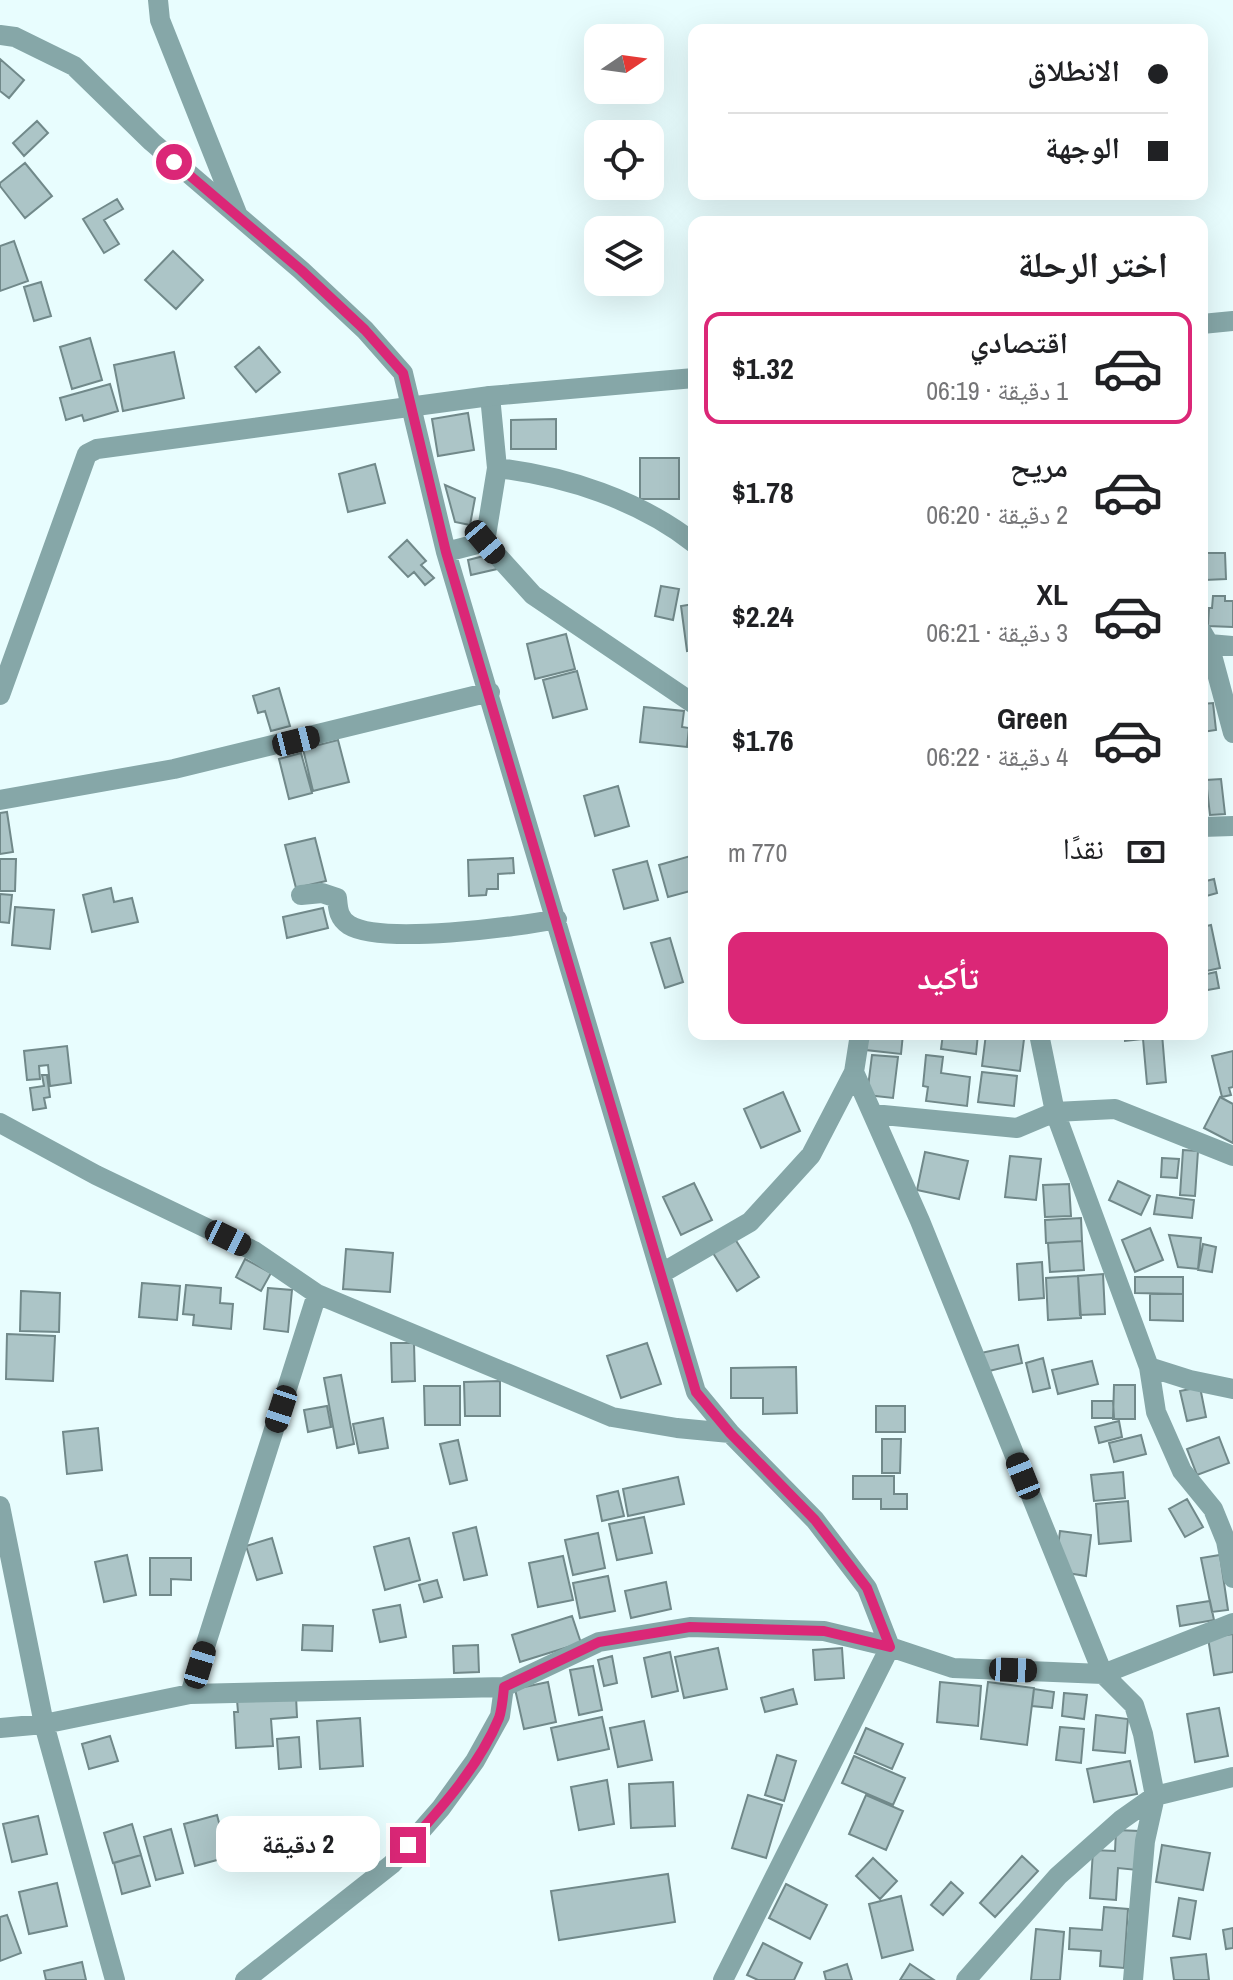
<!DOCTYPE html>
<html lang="ar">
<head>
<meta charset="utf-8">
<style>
	:root { --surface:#fff; --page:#f2f2f2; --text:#202124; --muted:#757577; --line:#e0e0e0; --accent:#db2777 }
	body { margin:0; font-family:"Archivo Narrow","Noto Naskh Arabic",sans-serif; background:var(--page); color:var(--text); direction:rtl; height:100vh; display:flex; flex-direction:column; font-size:30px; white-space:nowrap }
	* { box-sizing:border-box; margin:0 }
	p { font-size:26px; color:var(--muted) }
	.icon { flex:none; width:44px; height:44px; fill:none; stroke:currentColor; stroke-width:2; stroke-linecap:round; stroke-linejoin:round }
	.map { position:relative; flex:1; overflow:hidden; direction:ltr }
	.side { position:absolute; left:688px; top:216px; width:520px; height:824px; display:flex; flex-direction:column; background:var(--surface); border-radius:16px; box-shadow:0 8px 32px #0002; direction:rtl }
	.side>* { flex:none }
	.top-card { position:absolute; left:688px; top:24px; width:520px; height:176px; border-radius:16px; box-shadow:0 8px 32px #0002; direction:rtl; display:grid; align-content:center; height:176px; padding:0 40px; background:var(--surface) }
	.needle { width:52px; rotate:77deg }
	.buttons { position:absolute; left:584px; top:24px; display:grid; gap:16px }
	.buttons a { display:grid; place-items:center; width:80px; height:80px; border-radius:16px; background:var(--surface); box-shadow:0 8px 32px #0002; font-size:40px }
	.end { position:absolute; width:36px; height:36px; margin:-18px; border:10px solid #db2777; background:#fff; box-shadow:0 0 0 4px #fff }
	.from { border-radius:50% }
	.bubble { position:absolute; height:56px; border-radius:16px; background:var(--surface); box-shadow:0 8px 32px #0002; font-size:26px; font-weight:700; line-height:56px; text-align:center; direction:rtl }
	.car { position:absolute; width:24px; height:48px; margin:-24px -12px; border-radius:10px; box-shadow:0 0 6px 2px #0007; background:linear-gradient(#222 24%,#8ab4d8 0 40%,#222 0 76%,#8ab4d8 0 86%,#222 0) }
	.top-card b { display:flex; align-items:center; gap:28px; height:76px; font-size:30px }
	.top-card b+b { border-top:2px solid var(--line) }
	.top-card i { width:20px; height:20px; background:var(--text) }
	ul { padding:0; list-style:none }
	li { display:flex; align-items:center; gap:24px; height:112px; margin:0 16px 12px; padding:0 24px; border:4px solid transparent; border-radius:16px }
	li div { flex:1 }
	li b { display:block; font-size:30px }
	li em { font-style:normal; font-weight:700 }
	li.current { border-color:var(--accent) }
	li>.icon { width:72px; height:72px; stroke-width:1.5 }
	h2 { padding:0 40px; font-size:36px; line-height:96px }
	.pay { display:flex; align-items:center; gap:20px; height:88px; padding:0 40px; font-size:30px }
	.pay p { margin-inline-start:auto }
	.primary-button { display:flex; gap:16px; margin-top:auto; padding:16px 40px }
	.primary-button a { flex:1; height:92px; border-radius:16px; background:var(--accent); color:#fff; font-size:32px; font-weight:700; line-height:92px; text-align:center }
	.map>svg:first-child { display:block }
	.building { fill:#acc5c7; stroke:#71898a; stroke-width:2 }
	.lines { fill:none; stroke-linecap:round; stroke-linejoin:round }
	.minor { stroke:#86a7a8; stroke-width:20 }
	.tertiary { stroke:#86a7a8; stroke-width:20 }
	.route { stroke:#db2777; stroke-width:10 }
</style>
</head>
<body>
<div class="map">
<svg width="1233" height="1980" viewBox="0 0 1233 1980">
	<rect width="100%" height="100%" fill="#e8fdfe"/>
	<path class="building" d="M0,59L24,80L9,98L0,91Z
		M37,121L48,133L24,156L13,143Z
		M25,163L52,196L25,218L0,186V183Z
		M117,199L123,209L104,220L119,244L104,253L83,219Z
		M14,241L28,281L0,291V246Z
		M173,251L203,280L176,309L145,280Z
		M41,282L51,316L34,321L24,287Z
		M90,338L102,380L72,389L60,347Z
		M259,347L280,372L256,392L235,367Z
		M174,352L184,398L123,411L114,365Z
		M110,384L118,411L84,421L82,415L66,420L60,398Z
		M468,413L474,450L438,456L432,419Z
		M556,419V449H511V420Z
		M640,458H679V499H640Z
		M375,464L385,503L348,512L339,474Z
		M445,485L475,498L470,525L455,522Z
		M407,540L426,561L421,565L434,578L425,585L414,572L408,577L389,557Z
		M1202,553H1225L1226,579L1205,580Z
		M488,555L497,569L471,575L468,560Z
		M661,586L679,589L673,620L655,616Z
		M1213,596H1225V601H1233V627L1208,626L1209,608H1212Z
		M694,604V650L687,651L681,606Z
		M566,634L575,669L535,679L527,644Z
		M577,671L587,709L553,718L543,680Z
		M279,688L290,726L271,731L265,711L258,713L253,696Z
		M1213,703L1216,730L1202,732V704Z
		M644,707L684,711L682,727L689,728L687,747L640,742Z
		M338,740L349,782L313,791L303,749Z
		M301,753L312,793L289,799L279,759Z
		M1221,779L1225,814L1210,815L1206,780Z
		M618,786L629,826L595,836L584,796Z
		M7,812L13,852L0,854V813Z
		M315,838L326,881L296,888L285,845Z
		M694,855V890L668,897L659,865Z
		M513,858L514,873L498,874V889H487L486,895L469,896L468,860Z
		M0,859H16L15,891H0Z
		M647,861L658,900L624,909L613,870Z
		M1214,879L1217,893L1203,897L1202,882Z
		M111,888L114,902L132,898L138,922L92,932L83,895Z
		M0,894L12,895L9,923L0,922Z
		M15,907L54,910L50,949L12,945Z
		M323,908L328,928L287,938L283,917Z
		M1211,925L1220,968L1202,972V927Z
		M670,938L683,982L665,988L651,943Z
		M1216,972L1219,988L1202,991V975Z
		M868,1034H903L901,1054L866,1050Z
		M943,1034H978L976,1054L941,1049Z
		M986,1034L1024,1039L1020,1071L982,1066Z
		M1125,1034H1162L1166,1082L1147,1084L1143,1039L1125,1041Z
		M67,1046L71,1083L50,1086L48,1065L39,1066L40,1079L27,1080L24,1051Z
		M1233,1051V1087L1229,1088L1231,1095L1222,1097L1212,1056Z
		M872,1055L898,1057L893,1098L867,1095Z
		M926,1055L943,1057L941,1073L970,1077L967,1106L926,1101L928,1087L923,1086Z
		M982,1072L1017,1076L1014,1106L978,1102Z
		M42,1075H47L50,1097L44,1098L46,1108L33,1110L30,1088L44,1086Z
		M783,1092L800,1131L761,1148L744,1109Z
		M1220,1097L1233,1104V1143L1204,1128Z
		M1183,1150L1198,1151L1195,1196L1180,1195Z
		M925,1152L968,1161L959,1199L917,1190Z
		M1010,1156L1041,1159L1036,1200L1005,1197Z
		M1162,1158L1179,1159L1177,1178L1161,1177Z
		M1118,1181L1150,1196L1141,1215L1109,1200Z
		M694,1183L712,1220L681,1235L663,1197Z
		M1069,1184L1071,1216L1045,1217L1043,1185Z
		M1157,1195L1194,1200L1192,1218L1154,1214Z
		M1081,1218L1082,1241L1046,1243L1045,1220Z
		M1150,1228L1163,1260L1135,1272L1122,1240Z
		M1169,1235L1201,1238L1198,1269L1178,1267Z
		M735,1239L759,1277L737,1291L713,1253Z
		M1082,1241L1084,1270L1050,1272L1048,1243Z
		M1203,1244L1216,1247L1212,1272L1198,1270Z
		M346,1249L393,1253L390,1292L343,1289Z
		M245,1259L271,1273L261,1291L236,1277Z
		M1042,1262L1044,1298L1019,1300L1017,1264Z
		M1103,1274L1105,1314L1080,1315L1078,1276Z
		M1078,1276L1081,1318L1048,1320L1046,1278Z
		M1135,1277H1183V1294L1135,1293Z
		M142,1283L180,1286L177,1320L139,1317Z
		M186,1285L221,1288L220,1303L233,1304L231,1329L193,1325L194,1315L183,1314Z
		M268,1288L292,1290L288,1332L264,1329Z
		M21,1291L60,1293L59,1332L20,1331Z
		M1150,1294H1183V1321L1150,1320Z
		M7,1334L55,1336L53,1381L6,1379Z
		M391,1343H414L415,1381L392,1382Z
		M647,1343L661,1384L621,1398L607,1356Z
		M1018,1345L1022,1363L985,1372L981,1353Z
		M1043,1358L1050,1388L1033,1392L1026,1363Z
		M1092,1361L1098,1384L1058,1394L1052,1370Z
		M796,1367L797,1413L763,1414V1398H731V1368Z
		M341,1375L354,1444L337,1448L324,1378Z
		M500,1381V1416H465L464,1382Z
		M1114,1385H1135V1419H1113Z
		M424,1386H460V1425H425Z
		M1200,1387L1206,1417L1187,1421L1180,1391Z
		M1092,1401H1113L1114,1418H1092Z
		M327,1406L331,1427L308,1432L304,1410Z
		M876,1406H905V1432H876Z
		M383,1418L388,1448L359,1453L353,1424Z
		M1119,1421L1122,1437L1099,1443L1095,1427Z
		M98,1428L102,1470L67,1474L63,1432Z
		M1141,1435L1146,1454L1114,1462L1109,1443Z
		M1219,1437L1229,1463L1197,1475L1187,1449Z
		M882,1439H901L900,1473H882Z
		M458,1440L467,1480L450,1484L440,1444Z
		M1123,1472L1125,1498L1094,1501L1091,1475Z
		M853,1476H894V1494H907V1509H881V1499H853Z
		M678,1477L684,1504L628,1516L623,1489Z
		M618,1491L624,1516L602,1521L597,1496Z
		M1187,1499L1203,1527L1185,1537L1169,1509Z
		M1128,1501L1131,1541L1099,1544L1096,1504Z
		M644,1517L652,1553L617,1560L609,1524Z
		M476,1527L487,1575L464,1580L453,1533Z
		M1060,1531L1091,1535L1086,1576L1055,1571Z
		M598,1533L605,1568L573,1575L565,1540Z
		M272,1538L282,1573L257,1580L246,1546Z
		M409,1538L420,1580L385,1590L374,1547Z
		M127,1555L136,1595L104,1602L95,1562Z
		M1220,1555L1228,1610L1212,1612L1201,1558Z
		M563,1556L573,1600L538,1607L529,1563Z
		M150,1558H191V1580L171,1579V1595H150Z
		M608,1576L615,1611L580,1618L573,1583Z
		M437,1580L442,1597L424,1602L419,1585Z
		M666,1582L671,1609L631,1618L625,1591Z
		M1210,1601L1214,1620L1180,1626L1177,1606Z
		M400,1605L406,1637L380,1642L373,1610Z
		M572,1616L581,1643L520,1662L512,1635Z
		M303,1625L333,1626L332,1651L302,1650Z
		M1233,1634V1672L1214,1675L1208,1638Z
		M478,1645L479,1672L454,1673L453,1646Z
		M718,1648L727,1689L684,1698L675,1657Z
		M842,1648L844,1678L815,1680L813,1650Z
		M670,1652L678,1691L652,1697L644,1658Z
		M612,1656L617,1683L604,1686L598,1660Z
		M593,1666L602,1710L579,1715L570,1670Z
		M548,1682L556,1722L524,1729L515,1689Z
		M940,1682L981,1686L978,1726L937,1722Z
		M988,1682L1034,1688L1027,1745L981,1739Z
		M793,1689L797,1704L765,1712L761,1698Z
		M1034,1689L1054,1692L1052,1708L1032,1706Z
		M1064,1693L1087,1695L1084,1719L1062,1716Z
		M296,1696L297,1717L271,1719L273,1746L236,1748L234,1712H238L237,1700Z
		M1219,1708L1228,1756L1195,1762L1187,1714Z
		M1096,1715L1128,1719L1125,1753L1093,1750Z
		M602,1717L609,1749L558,1760L551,1728Z
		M360,1718L363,1766L320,1769L317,1721Z
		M644,1721L652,1760L618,1767L610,1728Z
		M1060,1727L1084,1729L1081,1763L1056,1760Z
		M866,1728L903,1744L892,1769L855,1753Z
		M110,1736L118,1761L89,1769L82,1744Z
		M299,1737L301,1767L279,1769L277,1739Z
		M777,1755L796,1761L784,1801L765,1795Z
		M854,1756L905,1778L893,1805L842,1783Z
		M1130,1761L1137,1794L1094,1802L1087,1769Z
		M607,1780L614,1824L579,1830L571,1787Z
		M673,1782L675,1826L631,1828L629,1784Z
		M748,1795L782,1805L766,1858L732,1848Z
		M866,1795L903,1811L886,1850L849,1834Z
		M217,1815L228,1857L195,1866L184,1824Z
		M38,1816L47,1854L12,1862L3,1824Z
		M132,1824L141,1855L113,1863L104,1833Z
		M171,1829L183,1873L156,1880L144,1837Z
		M1116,1830L1139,1831L1137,1870L1118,1868L1116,1900L1090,1898L1093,1850L1115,1851Z
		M1162,1845L1210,1853L1203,1890L1156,1882Z
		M141,1855L150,1886L122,1894L114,1863Z
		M1022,1856L1038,1871L995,1917L980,1903Z
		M873,1858L897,1881L880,1899L856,1876Z
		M668,1874L675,1922L559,1940L551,1891Z
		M951,1882L963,1893L943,1915L931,1905Z
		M57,1883L67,1926L29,1934L19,1892Z
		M786,1884L827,1905L810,1939L769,1918Z
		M901,1896L913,1950L882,1958L869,1904Z
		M1179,1898L1196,1901L1190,1939L1173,1936Z
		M1104,1907L1128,1909L1124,1968L1100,1966L1101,1951L1069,1949L1070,1928L1102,1930Z
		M7,1915L21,1953L0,1961V1917Z
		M1233,1928V1948L1226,1949L1223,1930Z
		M1036,1929L1064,1932L1060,1980H1031Z
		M763,1943L802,1963L794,1980H758L747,1975Z
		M1206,1954L1209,1980H1174L1171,1958Z
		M82,1962L86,1980H46L44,1971Z
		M847,1964L852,1980H826L824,1972Z
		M910,1964L934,1980H900Z"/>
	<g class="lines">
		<path class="minor" d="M158,0L160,20L238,216
			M0,35L15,37L74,66L152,142L301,270L365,330L403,373L446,552L696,1392L730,1433L815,1520L867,1588L890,1647L953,1668L1103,1674L1233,1623
			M497,468C566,476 639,500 694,543
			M485,542L497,468L490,396
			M446,552L485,542L533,595L694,704
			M1202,632L1209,644L1233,733
			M1209,644L1233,646
			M0,800L174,769L490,692
			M1202,827L1233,826
			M301,895L322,893L337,898C338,908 338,918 349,925C381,945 518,927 557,919
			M1039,1034L1055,1112L1149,1367L1156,1412L1182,1471L1213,1509L1226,1541L1233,1578
			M854,1072L920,1221L1103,1674L1134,1705L1143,1734L1155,1796L1145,1841L1133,1980
			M873,1114L1017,1128L1055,1112L1115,1109L1233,1156
			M0,1123L96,1175L254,1251L317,1294L612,1417L677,1428L730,1433
			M662,1273L750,1222L811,1155L854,1072L860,1034
			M1149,1367L1190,1380L1233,1389
			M0,1506L44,1724L115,1980
			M190,1694L317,1294
			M0,1728L44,1724L190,1694L504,1687L599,1642L690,1627L824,1631L890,1647L723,1980
			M245,1980L392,1864L441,1808L475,1761L500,1716L504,1687
			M966,1980L1058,1876L1121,1820L1155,1796L1233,1777"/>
		<path class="tertiary" d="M1202,324L1233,321
			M0,695L87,454L97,449L490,396L694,378"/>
	</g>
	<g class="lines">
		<path class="route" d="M174,162L301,270L365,330L403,373L446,552L696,1392L730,1433L815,1520L867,1588L890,1647L824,1631L690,1627L599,1642L504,1687C503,1697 502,1709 499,1718C479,1766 442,1807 408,1845"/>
	</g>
</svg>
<div class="buttons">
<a><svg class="needle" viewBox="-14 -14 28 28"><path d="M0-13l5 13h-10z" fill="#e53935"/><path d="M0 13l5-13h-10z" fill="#757577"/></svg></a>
<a><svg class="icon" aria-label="locate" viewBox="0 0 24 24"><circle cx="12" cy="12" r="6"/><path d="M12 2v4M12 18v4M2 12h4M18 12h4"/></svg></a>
<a><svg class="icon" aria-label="layers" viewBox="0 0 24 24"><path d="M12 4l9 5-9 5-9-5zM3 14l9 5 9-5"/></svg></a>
</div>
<i class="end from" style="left:174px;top:162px"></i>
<i class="end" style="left:408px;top:1845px"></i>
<div class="bubble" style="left:216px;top:1816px;width:164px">2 دقيقة</div>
<i class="car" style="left:485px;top:542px;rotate:140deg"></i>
<i class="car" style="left:296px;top:741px;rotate:76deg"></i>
<i class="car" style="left:228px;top:1238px;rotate:116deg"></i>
<i class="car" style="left:281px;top:1409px;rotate:198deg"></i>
<i class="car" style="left:1023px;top:1476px;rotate:338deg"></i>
<i class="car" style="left:200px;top:1665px;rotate:17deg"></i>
<i class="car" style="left:1013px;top:1670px;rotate:92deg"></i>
<div class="top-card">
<b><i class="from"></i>الانطلاق</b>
<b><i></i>الوجهة</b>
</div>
<section class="side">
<h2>اختر الرحلة</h2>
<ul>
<li class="current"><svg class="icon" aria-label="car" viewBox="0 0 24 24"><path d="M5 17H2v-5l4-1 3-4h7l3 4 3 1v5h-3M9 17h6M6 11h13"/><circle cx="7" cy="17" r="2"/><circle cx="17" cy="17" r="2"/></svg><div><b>اقتصادي</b><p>1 دقيقة · 06:19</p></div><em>$1.32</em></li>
<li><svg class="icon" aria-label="car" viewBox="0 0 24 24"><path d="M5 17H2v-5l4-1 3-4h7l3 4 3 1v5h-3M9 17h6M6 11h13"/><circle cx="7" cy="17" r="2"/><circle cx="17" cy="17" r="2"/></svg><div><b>مريح</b><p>2 دقيقة · 06:20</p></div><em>$1.78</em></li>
<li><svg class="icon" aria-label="car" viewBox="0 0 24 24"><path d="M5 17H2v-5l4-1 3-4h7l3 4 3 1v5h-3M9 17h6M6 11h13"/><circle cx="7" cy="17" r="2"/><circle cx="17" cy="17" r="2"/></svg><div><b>XL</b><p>3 دقيقة · 06:21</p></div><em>$2.24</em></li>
<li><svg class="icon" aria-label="car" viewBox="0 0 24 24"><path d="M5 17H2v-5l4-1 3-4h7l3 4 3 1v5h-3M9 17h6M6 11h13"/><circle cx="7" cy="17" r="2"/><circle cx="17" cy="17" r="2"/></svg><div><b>Green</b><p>4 دقيقة · 06:22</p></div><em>$1.76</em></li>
</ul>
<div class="pay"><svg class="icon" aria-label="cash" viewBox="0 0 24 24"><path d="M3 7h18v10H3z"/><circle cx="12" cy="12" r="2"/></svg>نقدًا<p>770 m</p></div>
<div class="primary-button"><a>تأكيد</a></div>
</section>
</div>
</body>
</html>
